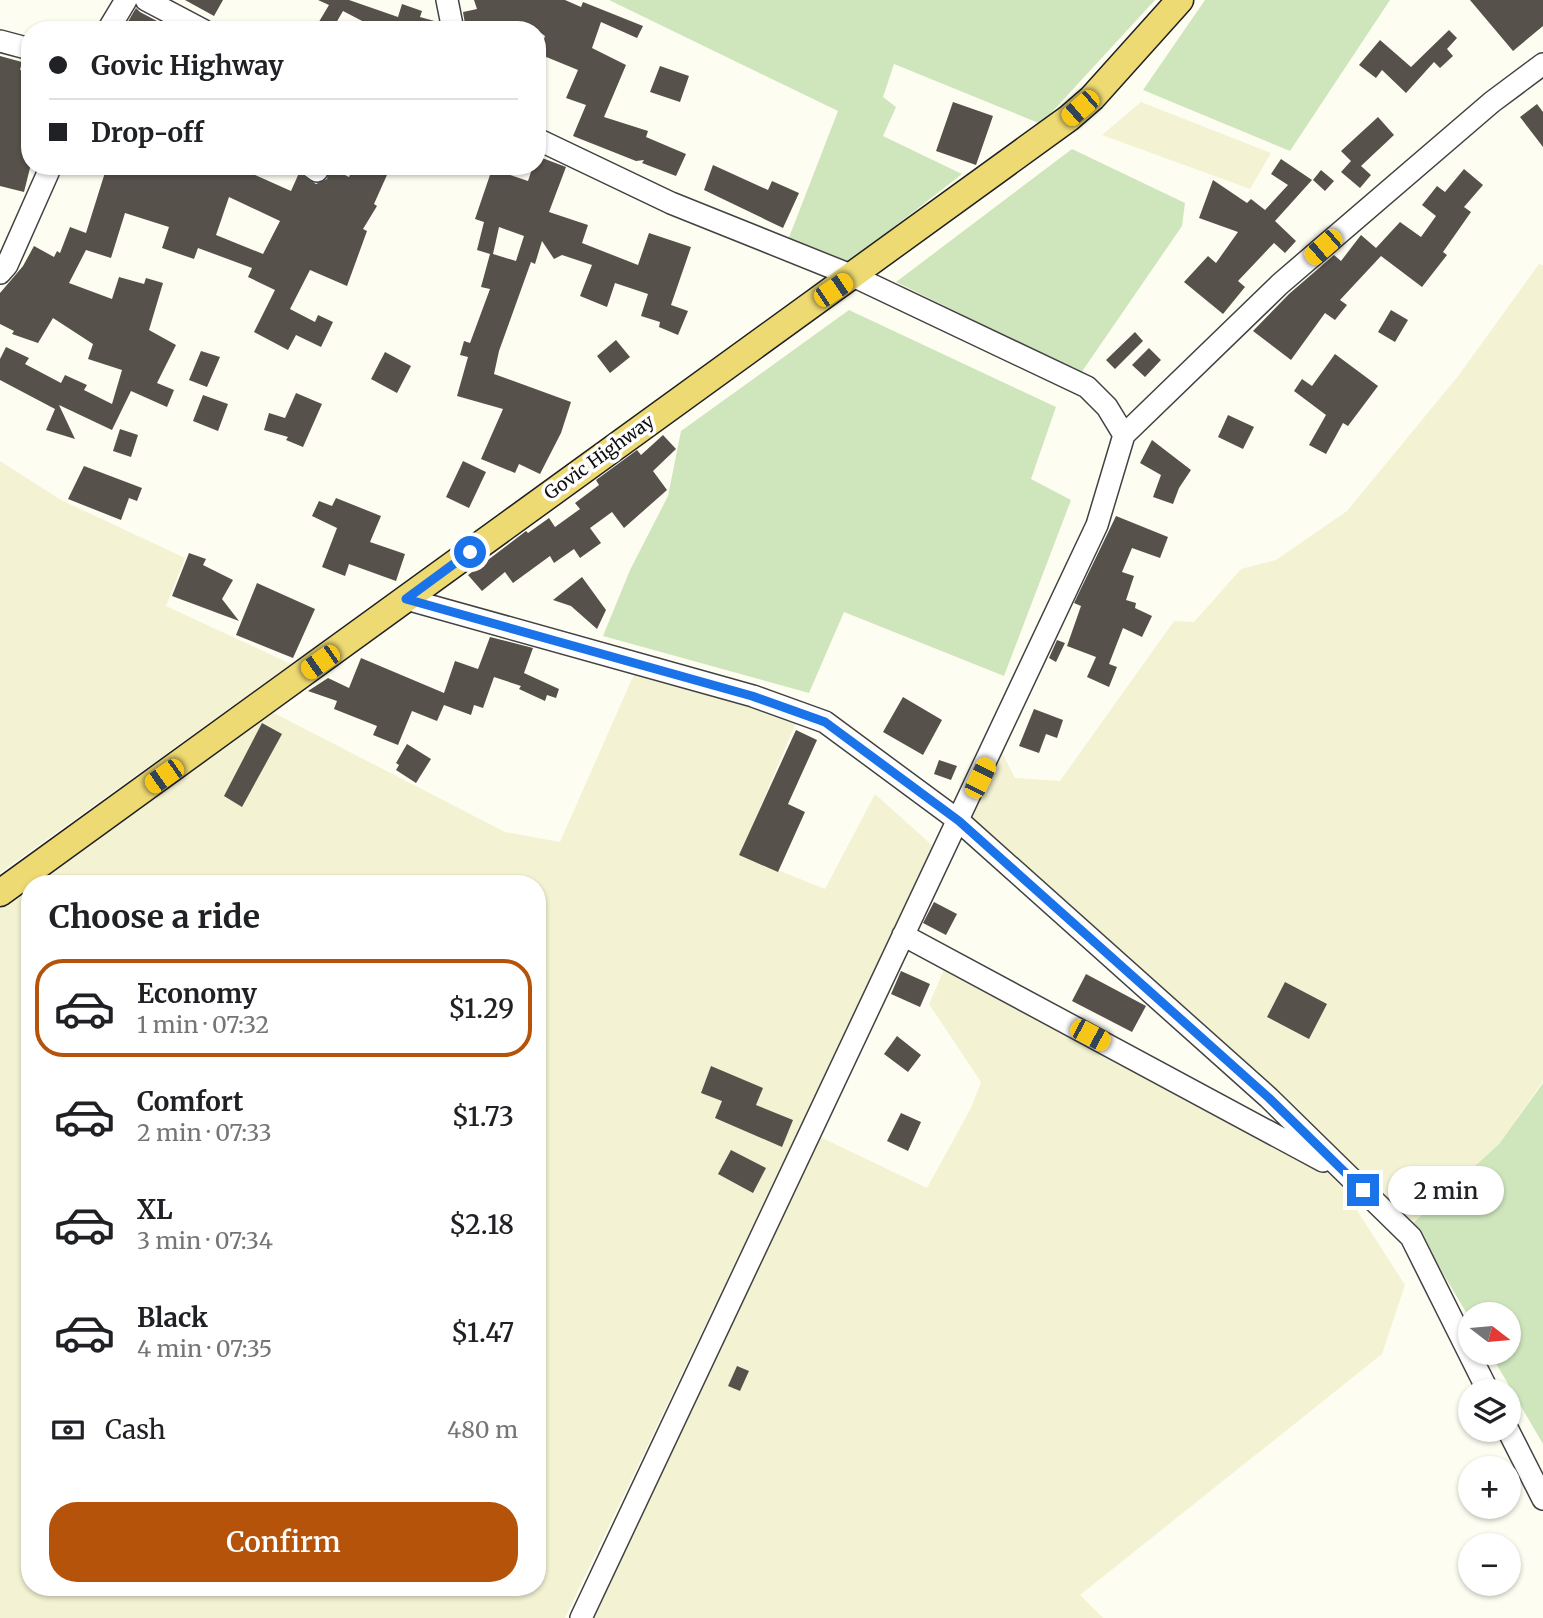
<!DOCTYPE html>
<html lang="en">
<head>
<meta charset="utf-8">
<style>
	:root { --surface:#fff; --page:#f2f2f2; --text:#202124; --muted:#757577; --line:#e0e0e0; --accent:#b45309 }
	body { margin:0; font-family:Merriweather,serif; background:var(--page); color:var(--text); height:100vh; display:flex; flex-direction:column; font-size:26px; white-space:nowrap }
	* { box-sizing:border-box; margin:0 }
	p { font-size:23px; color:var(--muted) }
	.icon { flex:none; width:38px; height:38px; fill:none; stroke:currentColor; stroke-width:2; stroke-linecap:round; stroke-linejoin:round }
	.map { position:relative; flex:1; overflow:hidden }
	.side { position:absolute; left:21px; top:875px; width:525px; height:721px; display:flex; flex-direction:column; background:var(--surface); border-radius:28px; box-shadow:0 2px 5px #0004 }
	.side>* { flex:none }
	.guide { position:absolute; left:21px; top:21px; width:525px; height:154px; border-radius:28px; box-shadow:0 2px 5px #0004; display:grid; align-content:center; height:154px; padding:0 28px; background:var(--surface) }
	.needle { width:46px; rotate:106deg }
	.fabs { position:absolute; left:1458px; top:1302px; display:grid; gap:14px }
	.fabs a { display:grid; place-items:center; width:63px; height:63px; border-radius:50%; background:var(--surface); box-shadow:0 2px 5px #0004; font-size:35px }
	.end { position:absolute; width:32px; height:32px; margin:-16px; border:9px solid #1a73e8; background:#fff; box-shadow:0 0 0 4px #fff }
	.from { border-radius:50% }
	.bubble { position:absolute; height:49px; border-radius:24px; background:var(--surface); box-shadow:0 2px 5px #0004; font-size:23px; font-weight:600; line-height:49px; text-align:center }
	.car { position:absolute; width:21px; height:42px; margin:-21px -10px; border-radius:9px; box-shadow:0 0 5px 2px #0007; background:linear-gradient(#f5c518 24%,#345 0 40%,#f5c518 0 76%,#345 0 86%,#f5c518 0) }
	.guide b { display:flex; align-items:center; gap:24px; height:66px; font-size:26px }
	.guide b+b { border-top:2px solid var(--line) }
	.guide i { width:18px; height:18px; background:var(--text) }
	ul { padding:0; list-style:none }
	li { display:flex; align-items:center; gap:21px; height:98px; margin:0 14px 10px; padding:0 14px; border:4px solid transparent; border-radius:28px }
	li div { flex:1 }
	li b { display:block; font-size:26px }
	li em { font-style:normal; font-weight:600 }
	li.selected { border-color:var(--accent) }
	li>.icon { width:63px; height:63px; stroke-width:1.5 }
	h2 { padding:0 28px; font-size:32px; line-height:84px }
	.pay { display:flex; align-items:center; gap:18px; height:77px; padding:0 28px; font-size:26px }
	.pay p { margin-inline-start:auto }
	.button { display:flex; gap:14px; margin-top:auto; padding:14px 28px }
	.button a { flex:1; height:80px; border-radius:28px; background:var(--accent); color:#fff; font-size:28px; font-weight:600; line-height:80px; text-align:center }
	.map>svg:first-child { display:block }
	.farmland { fill:#f3f2d3; fill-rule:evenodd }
	.green { fill:#cfe6bd }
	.building { fill:#57514c; fill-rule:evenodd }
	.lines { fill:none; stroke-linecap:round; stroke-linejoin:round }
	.minor-casing { stroke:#424242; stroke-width:24 }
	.major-casing { stroke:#202020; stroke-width:29 }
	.minor { stroke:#fff; stroke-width:21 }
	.major { stroke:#eeda72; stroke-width:26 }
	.route { stroke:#1a73e8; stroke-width:9 }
	.labels { text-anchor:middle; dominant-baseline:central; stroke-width:7; stroke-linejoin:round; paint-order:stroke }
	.street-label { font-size:18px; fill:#0f0f0f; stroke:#fff }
</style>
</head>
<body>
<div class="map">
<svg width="1543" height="1618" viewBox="0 0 1543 1618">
	<rect width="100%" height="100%" fill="#fefdf2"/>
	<path class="farmland" d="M1141,102L1271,153L1250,189L1102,135Z
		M1539,264L1543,265V1081L1499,1144L1413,1223L1281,1093L971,816L1002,753L1015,778L1060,781L1174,621L1194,622L1241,569L1276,560L1347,511L1459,375Z
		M0,461L61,500L185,558L166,606L291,664L0,873Z
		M639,663L800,713L740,855L825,889L875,794L934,847L565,1618H0V904L250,725L274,713L505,832L560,842ZM30,884H537V1587H30Z
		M947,963L1333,1173L1405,1285L1382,1354L1080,1595L1103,1618H594L818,1136L927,1188L971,1108L981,1082L929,1004Z"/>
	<path class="green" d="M609,0H1155L1041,124L894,64L883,97L896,107L883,136L962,174L849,262L788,240L838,111Z
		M1205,0H1390L1290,151L1143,90Z
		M1072,149L1185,203L1182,226L1081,373L896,282Z
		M849,310L1056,407L1031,479L1071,500L1004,676L844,612L809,693L603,636L630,570L668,496L681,431Z
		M1543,1083V1444L1490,1353H1508V1314H1470V1319L1413,1223L1499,1144Z"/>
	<path class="building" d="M185,0H223L214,16Z
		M318,0H349L398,17L402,4L422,11L420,17L438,22L440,30H364L366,23L343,11L332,30H314L329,5Z
		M474,0H565L581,7L583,2L643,26L637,38L601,22L592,48L626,65L604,117L648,131L646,137L686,154L676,176L642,163L644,160L636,161L573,136L586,105L566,98L578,70L539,54L545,36L537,30H466L463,12L477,9Z
		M1470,0H1543V26L1513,51Z
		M136,8L140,12L174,30H123Z
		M1449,30L1457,38L1447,49L1453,56L1440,68L1434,62L1406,93L1382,70L1376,78L1359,65L1380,40L1411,67Z
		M0,56L22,62L20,70L30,72L25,114L30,115V168L24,192L0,186Z
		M660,66L689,76L680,102L650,92Z
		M953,102L993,116L976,165L936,151Z
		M1537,104L1543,112V147L1520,117Z
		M1378,117L1394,135L1361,166L1371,175L1360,188L1341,172L1351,161L1341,151Z
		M537,156L566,167L549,212L588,225L582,243L638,265L649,233L691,247L671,305L688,311L678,335L659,327L660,322L641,316L648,294L615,283L607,307L580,296L592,265L562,255L554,259L542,241L535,264L531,262L499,351L494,374L571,402L561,433L540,474L519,464L515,473L481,459L503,409L457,396L468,357L460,355L464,341L470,343L490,289L481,287L490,254L477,250L484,222L475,219L492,169L528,181L533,166H537ZM499,227L524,236L516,261L493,254Z
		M1281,159L1312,180L1275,221L1296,241L1285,253L1274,243L1238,281L1245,287L1223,314L1184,282L1208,256L1216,263L1238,232L1199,218L1213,180L1247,203L1251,199L1265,210L1288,185L1271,174Z
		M713,165L768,190L772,181L799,193L783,228L704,190Z
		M107,166H235L291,191L299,173L316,184L327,179L329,167L349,177L354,166H391L374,204L377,206L363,229L367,231L347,286L310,270L290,309L315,322L318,315L333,322L321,347L296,335L288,350L254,332L275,290L248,277L252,268L198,248L194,259L162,248L169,227L125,213L111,258L86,250L69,283L112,299L119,277L144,284L146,278L163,283L149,330L176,345L157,383L174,390L167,407L131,391L112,430L59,405L75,439L46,430L55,409L0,380V359L6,347L29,358L25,364L61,383L65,375L87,385L84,390L112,404L122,370L88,359L93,344L53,318L38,343L12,334L14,331L0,324V293L23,266L34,246L54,257L57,251L60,253L70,227L86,233ZM229,197L280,221L263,254L216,235Z
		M1464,169L1483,185L1464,207L1471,212L1443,252L1447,255L1422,287L1381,256L1340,300L1347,305L1335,320L1325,313L1291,360L1253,331L1289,294L1334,255L1341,261L1361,235L1376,248L1400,222L1421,237L1436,216L1422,205L1437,186L1445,192Z
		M1321,170L1334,181L1325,191L1313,180Z
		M1391,310L1408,320L1395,342L1378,332Z
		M1135,332L1143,341L1115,369L1106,360Z
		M616,340L630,357L610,373L597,356Z
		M1149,348L1161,360L1145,377L1132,365Z
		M201,351L220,357L207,387L189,380Z
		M385,352L411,366L397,393L371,379Z
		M1335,354L1378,386L1348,426L1343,423L1326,454L1309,445L1326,415L1294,391L1302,379L1312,386Z
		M296,393L322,404L303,447L286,440L288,437L264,430L269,413L285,418Z
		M203,395L228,404L218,431L193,421Z
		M1228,415L1254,427L1243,449L1218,437Z
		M120,429L138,435L131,457L113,451Z
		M663,435L676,449L653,471L667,490L624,528L612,512L590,528L601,543L580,558L574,549L554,563L550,556L513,583L505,572L482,591L468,575L526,531L528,533L549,518L555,527L580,509L575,503L599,485L596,480L637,450L641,455Z
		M1152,440L1191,470L1179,488L1173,504L1153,497L1161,475L1140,463Z
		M463,461L486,472L469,508L446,497Z
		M84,466L142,488L137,501L129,498L121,520L68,499Z
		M336,498L381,516L370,542L405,554L396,581L349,564L345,576L322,567L337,528L312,516L319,501L332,506Z
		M1116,516L1168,537L1160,558L1132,548L1122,572L1134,576L1126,600L1136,603L1135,608L1152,616L1142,637L1123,628L1109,664L1117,667L1109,687L1087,677L1096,657L1067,646L1081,606L1074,603Z
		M189,553L206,559L203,565L233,580L222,599L239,621L172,596Z
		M582,577L606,610L597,629L571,606L553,600Z
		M257,583L315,609L293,658L236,635Z
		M490,637L533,648L524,673L559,689L556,698L547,695L545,701L519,689L521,686L494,677L483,708L474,705L471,715L444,705L437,721L412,711L398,745L373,735L377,726L334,709L337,701L308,691L328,678L349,688L361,658L444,693L455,661L478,669Z
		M1057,640L1065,643L1056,662L1049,658Z
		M903,697L942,720L923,755L883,732Z
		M1034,709L1063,720L1057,738L1046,734L1039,753L1019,746Z
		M262,723L282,734L242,807L224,796Z
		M796,730L817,740L788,804L805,812L778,872L739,855Z
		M407,744L431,759L416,783L396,770L399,765L396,763Z
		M939,760L957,766L951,780L934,774Z
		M934,902L957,914L946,935L923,923Z
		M901,971L930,984L920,1007L891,994Z
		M1086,974L1146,1006L1132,1032L1072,1001Z
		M1285,982L1327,1004L1309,1039L1267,1017Z
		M897,1036L921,1055L908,1072L884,1054Z
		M711,1066L763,1088L756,1105L793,1120L782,1147L715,1118L722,1101L701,1093Z
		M901,1113L921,1122L908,1151L887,1141Z
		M731,1150L766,1168L753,1193L718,1174Z
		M737,1366L749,1371L740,1391L728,1386Z"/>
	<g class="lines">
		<g class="minor-casing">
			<path id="minor" d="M146,0L203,30
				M447,0L453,30
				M108,30L126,0
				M0,41L30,49
				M537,139L671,203L853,276L1087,387L1107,407L1124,435
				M310,166L317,171
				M0,273L7,265L51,166
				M406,599L753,696L825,722L959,821L1269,1098L1411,1237L1488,1391
				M903,935L1323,1161
				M1508,1430L1543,1499
				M581,1618L1097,525L1124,435L1280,284L1492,102L1543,64"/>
		</g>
		<g class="major-casing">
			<path id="major" d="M0,893L1069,118L1092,98L1180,0"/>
		</g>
		<use href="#minor" class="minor"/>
		<use href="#major" class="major"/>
	</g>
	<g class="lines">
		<path class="route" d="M470,552L406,599L752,696L825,722L959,821L1269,1098L1363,1190"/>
	</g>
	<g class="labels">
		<g class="street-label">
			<text transform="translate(599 457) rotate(-36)">Govic Highway</text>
		</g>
	</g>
</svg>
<div class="fabs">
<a><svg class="needle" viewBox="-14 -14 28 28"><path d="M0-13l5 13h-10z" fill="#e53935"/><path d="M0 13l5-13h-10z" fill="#757577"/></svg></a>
<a><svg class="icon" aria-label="layers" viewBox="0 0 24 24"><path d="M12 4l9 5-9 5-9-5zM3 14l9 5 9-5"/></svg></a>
<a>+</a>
<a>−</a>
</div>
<i class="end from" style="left:470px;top:552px"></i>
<i class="end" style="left:1363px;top:1190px"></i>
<div class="bubble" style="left:1388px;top:1166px;width:116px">2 min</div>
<i class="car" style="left:1080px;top:108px;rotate:229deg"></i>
<i class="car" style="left:1323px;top:247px;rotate:229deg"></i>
<i class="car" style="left:833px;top:290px;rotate:56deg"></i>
<i class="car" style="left:320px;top:662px;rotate:235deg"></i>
<i class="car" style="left:164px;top:776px;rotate:235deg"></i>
<i class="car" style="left:980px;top:778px;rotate:26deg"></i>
<i class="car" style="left:1090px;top:1035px;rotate:118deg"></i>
<div class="guide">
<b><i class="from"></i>Govic Highway</b>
<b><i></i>Drop-off</b>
</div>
<section class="side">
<h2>Choose a ride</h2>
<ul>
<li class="selected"><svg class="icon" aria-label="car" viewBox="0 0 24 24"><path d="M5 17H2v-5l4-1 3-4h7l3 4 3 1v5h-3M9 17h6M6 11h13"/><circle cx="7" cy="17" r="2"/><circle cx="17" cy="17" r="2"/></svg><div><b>Economy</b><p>1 min · 07:32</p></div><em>$1.29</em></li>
<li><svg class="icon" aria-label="car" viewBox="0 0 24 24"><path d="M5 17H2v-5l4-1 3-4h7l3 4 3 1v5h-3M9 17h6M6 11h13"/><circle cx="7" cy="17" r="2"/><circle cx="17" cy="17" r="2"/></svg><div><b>Comfort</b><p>2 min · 07:33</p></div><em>$1.73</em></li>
<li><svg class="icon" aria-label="car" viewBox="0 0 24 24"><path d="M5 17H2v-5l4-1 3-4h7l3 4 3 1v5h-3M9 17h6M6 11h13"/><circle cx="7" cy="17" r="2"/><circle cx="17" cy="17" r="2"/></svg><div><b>XL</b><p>3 min · 07:34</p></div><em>$2.18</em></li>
<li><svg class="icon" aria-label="car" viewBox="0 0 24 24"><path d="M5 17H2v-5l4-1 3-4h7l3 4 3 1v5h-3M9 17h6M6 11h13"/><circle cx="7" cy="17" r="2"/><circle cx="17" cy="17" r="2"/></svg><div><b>Black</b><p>4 min · 07:35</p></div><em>$1.47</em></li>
</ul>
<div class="pay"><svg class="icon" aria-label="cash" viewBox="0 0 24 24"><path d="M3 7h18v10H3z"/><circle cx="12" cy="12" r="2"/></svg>Cash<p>480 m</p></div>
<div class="button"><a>Confirm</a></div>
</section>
</div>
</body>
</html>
